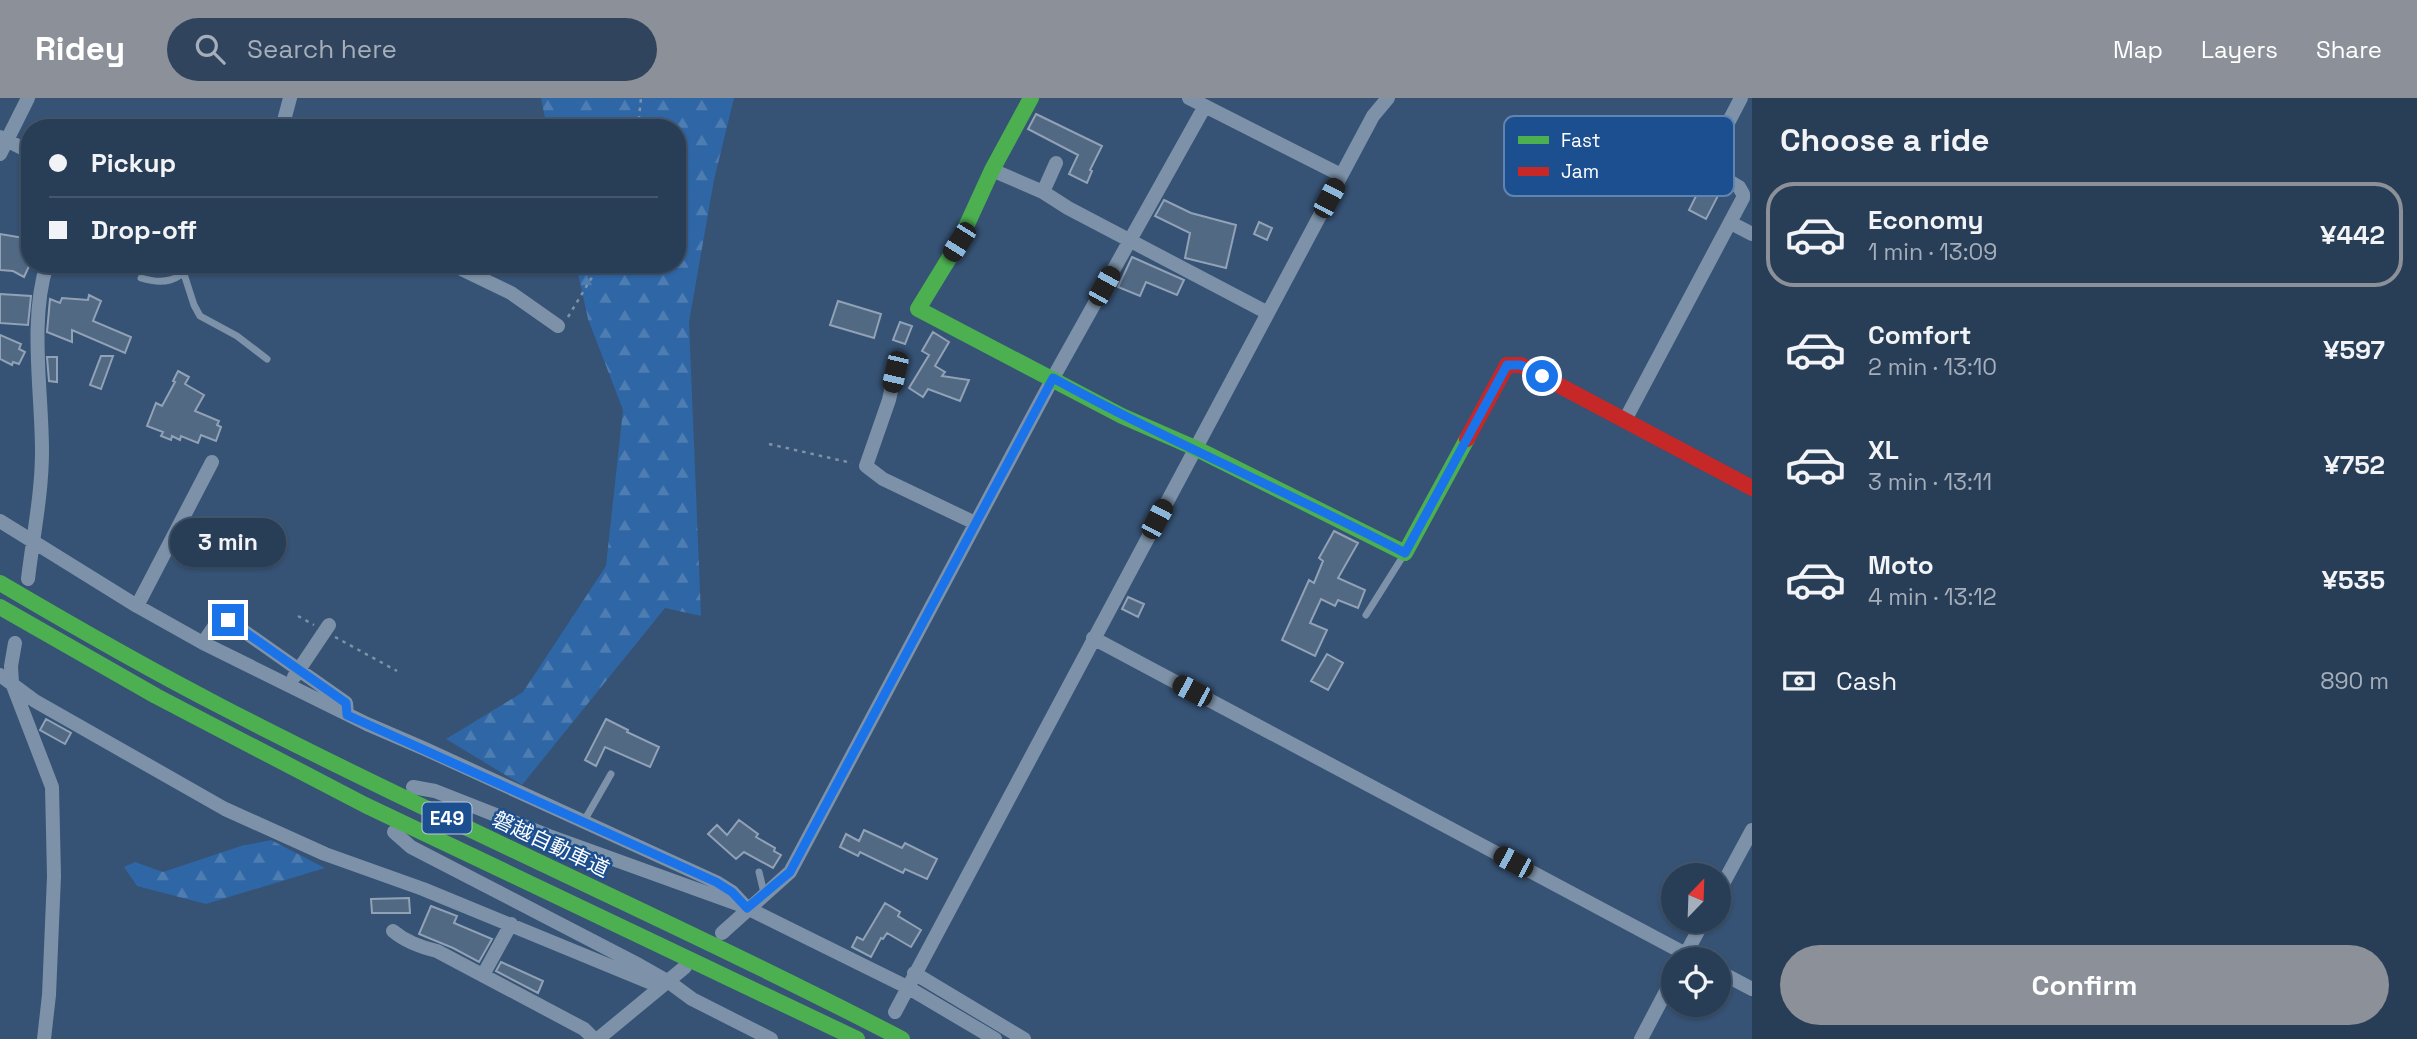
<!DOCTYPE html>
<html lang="en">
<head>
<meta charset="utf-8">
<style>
	:root { --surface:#283e57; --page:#30455d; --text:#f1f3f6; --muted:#a5aeba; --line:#44576d; --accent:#8c9099 }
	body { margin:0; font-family:"Space Grotesk","Noto Sans JP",sans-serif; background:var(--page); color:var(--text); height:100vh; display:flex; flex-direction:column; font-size:26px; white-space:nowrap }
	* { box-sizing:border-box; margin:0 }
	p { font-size:23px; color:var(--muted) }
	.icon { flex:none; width:38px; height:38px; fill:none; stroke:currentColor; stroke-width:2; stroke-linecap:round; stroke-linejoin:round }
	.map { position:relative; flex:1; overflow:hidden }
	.sheet { display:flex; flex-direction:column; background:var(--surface); width:665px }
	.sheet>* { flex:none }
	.hud { position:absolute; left:21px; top:21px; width:665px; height:154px; border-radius:28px; box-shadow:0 2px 5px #0004,0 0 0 2px var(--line); display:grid; align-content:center; height:154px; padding:0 28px; background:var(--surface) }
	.needle { width:46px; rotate:23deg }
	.tools { position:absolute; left:1661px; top:765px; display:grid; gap:14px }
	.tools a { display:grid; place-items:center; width:70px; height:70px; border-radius:50%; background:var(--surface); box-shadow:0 2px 5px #0004,0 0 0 2px var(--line); font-size:35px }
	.end { position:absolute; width:32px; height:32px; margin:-16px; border:9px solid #1a73e8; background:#fff; box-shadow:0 0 0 4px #fff }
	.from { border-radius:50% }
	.bubble { position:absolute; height:49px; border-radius:24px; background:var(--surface); box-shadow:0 2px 5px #0004,0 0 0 2px var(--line); font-size:23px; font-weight:700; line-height:49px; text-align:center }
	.car { position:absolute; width:21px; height:42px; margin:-21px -10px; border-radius:9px; box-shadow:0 0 5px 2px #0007; background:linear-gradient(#222 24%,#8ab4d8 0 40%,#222 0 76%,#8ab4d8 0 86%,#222 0) }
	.hud b { display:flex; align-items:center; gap:24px; height:66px; font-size:26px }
	.hud b+b { border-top:2px solid var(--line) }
	.hud i { width:18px; height:18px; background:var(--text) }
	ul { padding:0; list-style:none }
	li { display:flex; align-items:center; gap:21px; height:105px; margin:0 14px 10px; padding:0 14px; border:4px solid transparent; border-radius:28px }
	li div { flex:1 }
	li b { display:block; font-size:26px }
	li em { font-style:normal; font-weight:700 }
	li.selected { border-color:var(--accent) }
	li>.icon { width:63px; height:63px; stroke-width:1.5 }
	h2 { padding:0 28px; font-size:32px; line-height:84px }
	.pay { display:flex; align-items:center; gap:18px; height:77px; padding:0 28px; font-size:26px }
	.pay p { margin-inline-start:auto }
	.button { display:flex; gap:14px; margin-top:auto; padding:14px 28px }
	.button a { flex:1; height:80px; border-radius:42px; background:var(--accent); color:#fff; font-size:28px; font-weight:700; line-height:80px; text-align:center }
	header { display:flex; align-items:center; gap:42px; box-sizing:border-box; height:98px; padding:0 35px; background:var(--accent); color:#fff }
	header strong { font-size:33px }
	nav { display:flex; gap:38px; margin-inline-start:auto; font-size:24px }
	.search { width:490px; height:63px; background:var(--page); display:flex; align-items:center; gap:18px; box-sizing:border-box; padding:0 24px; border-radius:38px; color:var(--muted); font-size:26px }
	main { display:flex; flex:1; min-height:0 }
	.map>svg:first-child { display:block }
	.forest { fill:url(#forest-firs) }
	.building { fill:#526984; stroke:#92a2b6; stroke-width:2 }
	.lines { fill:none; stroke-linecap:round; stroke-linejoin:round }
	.path { stroke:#7d92a8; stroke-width:2.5; stroke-dasharray:3.5 5; stroke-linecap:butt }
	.lane { stroke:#7d92a8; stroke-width:7 }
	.street { stroke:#7d92a8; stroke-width:14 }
	.fast { stroke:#4caf50; stroke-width:16 }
	.jam { stroke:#c62828; stroke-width:16 }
	.route { stroke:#1a73e8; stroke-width:9 }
	.labels { text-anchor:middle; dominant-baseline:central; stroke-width:5; stroke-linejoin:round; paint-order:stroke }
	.shield { fill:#1b4f8f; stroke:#bbcadd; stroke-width:2 }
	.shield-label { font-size:19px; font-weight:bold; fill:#fff }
	.street-label { font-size:21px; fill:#fff; stroke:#1b4f8f }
	.key { fill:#1b4f8f; stroke:#5f84b1; stroke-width:2 }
	.key-label { font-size:19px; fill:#fff }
</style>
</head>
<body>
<header>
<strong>Ridey</strong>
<div class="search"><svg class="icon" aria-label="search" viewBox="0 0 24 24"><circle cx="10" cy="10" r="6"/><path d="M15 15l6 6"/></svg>Search here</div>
<nav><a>Map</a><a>Layers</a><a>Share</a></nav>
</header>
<main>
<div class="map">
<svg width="1752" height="941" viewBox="0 0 1752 941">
	<defs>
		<pattern id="forest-firs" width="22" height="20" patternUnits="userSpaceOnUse" patternTransform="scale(1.75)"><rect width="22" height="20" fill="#2f66a5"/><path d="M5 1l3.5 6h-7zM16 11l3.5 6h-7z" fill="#4e7db2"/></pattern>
	</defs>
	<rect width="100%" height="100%" fill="#365274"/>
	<path class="forest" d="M541,0H734L714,82L689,224L701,518L665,510L522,687L446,641L523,594L606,468L623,312L588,221L576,166H677V30H547Z
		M271,742L325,770L206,806L137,788L124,769L135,764L163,774L241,748Z"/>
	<path class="building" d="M1036,16L1102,48L1090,72L1092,73L1087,85L1069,76L1078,57L1028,31Z
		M1705,80L1722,90L1706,121L1689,112Z
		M1164,102L1191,115L1236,127L1226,170L1185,160L1190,135L1155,118Z
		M1259,124L1272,130L1267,142L1254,136Z
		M0,136L30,141V166L24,179L13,173L0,172Z
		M1132,159L1184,182L1177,197L1146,184L1140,198L1118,189Z
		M0,196L31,198L28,227L0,225Z
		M89,197L101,203L93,223L131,239L125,255L72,232V244L47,234L50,201L60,205L62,200L88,202Z
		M838,203L881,216L874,240L830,227Z
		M900,224L912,228L905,246L893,242Z
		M933,234L949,244L935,268L945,274L942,278L969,282L960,303L928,291L923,299L909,290L929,257L922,253Z
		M0,237L21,246L19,251L25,254L19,266L13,264L12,267L0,261Z
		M101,258H113L101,291L90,287Z
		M47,259H57V284L49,283Z
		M178,273L189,279L185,286L204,297L195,313L219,323L217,327L221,329L216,343L201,337L198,345L181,338L180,342L172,338L171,342L161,338L163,334L147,328L156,305L162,308L175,284L173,283Z
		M1334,433L1358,445L1338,480L1365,492L1358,510L1338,502L1335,508L1321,501L1310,525L1327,532L1315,558L1282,542L1309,482L1314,485L1323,463L1319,460Z
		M1128,499L1144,506L1138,519L1122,511Z
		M1327,556L1343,565L1328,592L1311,583Z
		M46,621L71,635L65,646L40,632Z
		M606,621L628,632L627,634L659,649L650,669L605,649L596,668L585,662Z
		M739,722L758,736L756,739L775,750L774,753L781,757L773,770L744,754L736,761L708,736L717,727L727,737Z
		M864,732L902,750L905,745L937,761L927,781L905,771L903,775L860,754L858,758L840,749L846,736L859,743Z
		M409,800L410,815H372L371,801Z
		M885,805L900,814L898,818L921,832L911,849L887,835L883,841L881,840L871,859L852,849L857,839L863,842Z
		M431,808L457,818L454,825L492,841L479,864L453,850L419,836Z
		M501,864L543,883L538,895L496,873Z"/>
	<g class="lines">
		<path class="path" d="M638,30L641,0
			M568,219L600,166
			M769,346L852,365
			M298,518L314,527
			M335,539L397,573"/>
		<path class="lane" d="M184,176L194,207L200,218L237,238L267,261
			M141,180C164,187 178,183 193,166
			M1366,517L1405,455
			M584,723L611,676
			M759,774L764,795"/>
		<path class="street" d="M1189,0L1341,77
			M282,30L290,0
			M0,39L30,54
			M0,56L28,0
			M992,72L1043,94L1068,110L1268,215
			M1043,94L1056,65
			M1731,125L1752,136
			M451,166L511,195L558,228
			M895,274L889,302L866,368L883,381L975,425
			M1625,322L1743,100V96L1739,89L1705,69L1741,0
			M0,423L137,508L203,545L367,626L425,651L716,784L732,794L747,810L907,889L995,941
			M28,481C33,438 42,396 42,353C42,294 29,222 47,166
			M137,508L212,364
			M1093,540L1695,861
			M15,545L11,568L12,585L52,689L54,778L49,897L44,941
			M203,545L218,523L228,522L346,605L347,616
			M0,577L35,603L225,711L325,756L423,791L649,884L658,886L669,884
			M294,579L329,527
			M413,689L435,693L549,738L743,808
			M394,734L411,749L639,867L669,884L692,901L771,941
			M1718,795L1752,732
			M393,833C406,844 420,849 437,853L584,931L594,941
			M722,835L790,774L1053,280L1205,8
			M1683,861L1704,822
			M1718,873L1752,891
			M914,875L1024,941
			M483,877L511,826
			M895,914L1373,18L1388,0
			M598,941L685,869
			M1641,941L1673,880"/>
		<path class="fast" d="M1031,0L992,72L959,144L918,211L1122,318L1195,350L1405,455L1467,341
			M0,485C73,528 146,570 222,609C446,725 678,825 902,941
			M0,509L156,598L365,707L857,941"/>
		<path class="jam" d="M1467,341L1507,267H1521L1752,390"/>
	</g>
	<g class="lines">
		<path class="route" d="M228,522L346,605L347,617L716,784L732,794L747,810L790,774L1053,280C1167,343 1289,394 1405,455L1507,267H1521L1542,278"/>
	</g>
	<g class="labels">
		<rect class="shield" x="422.5" y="704.5" width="49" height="31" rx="5"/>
		<g class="shield-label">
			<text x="447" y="720">E49</text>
		</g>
		<g class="street-label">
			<text transform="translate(551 746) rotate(25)">磐越自動車道</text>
		</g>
	</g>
	<rect x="1504" y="18" width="230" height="80" rx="10" class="key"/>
	<rect x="1518" y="38" width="31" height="8" fill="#4caf50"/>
	<rect x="1518" y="69" width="31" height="9" fill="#c62828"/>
	<g class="key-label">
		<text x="1561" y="49">Fast</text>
		<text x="1561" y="80">Jam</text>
	</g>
</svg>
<div class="tools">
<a><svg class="needle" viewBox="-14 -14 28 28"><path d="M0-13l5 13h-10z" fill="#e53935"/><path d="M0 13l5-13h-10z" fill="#a5aeba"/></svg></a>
<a><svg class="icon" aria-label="locate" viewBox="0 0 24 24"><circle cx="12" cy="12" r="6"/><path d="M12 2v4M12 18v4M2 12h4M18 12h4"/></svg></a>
</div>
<i class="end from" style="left:1542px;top:278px"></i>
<i class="end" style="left:228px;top:522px"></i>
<div class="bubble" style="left:170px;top:420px;width:116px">3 min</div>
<i class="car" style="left:1329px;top:100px;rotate:28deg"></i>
<i class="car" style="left:959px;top:144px;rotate:212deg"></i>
<i class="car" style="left:1104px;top:188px;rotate:29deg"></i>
<i class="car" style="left:895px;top:274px;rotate:193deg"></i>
<i class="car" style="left:1157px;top:421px;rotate:28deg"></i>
<i class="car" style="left:1192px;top:593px;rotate:298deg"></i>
<i class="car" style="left:1513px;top:764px;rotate:298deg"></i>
<div class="hud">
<b><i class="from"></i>Pickup</b>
<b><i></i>Drop-off</b>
</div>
</div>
<section class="sheet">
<h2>Choose a ride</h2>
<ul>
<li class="selected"><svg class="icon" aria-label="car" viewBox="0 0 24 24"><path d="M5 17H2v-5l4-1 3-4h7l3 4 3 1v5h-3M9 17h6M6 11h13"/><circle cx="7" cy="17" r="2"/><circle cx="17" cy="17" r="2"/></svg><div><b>Economy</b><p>1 min · 13:09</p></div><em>¥442</em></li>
<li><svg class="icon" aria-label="car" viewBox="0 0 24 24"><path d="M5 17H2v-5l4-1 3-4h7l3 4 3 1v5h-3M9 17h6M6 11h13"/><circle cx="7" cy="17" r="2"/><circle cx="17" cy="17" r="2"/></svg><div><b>Comfort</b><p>2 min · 13:10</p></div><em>¥597</em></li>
<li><svg class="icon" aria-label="car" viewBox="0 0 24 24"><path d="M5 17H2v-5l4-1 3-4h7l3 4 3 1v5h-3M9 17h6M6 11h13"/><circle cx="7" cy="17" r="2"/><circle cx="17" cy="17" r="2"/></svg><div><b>XL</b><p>3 min · 13:11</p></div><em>¥752</em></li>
<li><svg class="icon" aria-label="car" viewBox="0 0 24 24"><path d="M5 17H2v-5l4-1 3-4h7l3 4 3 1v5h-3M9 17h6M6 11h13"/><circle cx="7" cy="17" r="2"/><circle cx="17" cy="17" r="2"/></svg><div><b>Moto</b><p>4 min · 13:12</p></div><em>¥535</em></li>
</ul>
<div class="pay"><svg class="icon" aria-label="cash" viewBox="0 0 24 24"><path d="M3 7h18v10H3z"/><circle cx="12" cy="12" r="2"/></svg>Cash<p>890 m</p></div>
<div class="button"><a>Confirm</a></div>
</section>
</main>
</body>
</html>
